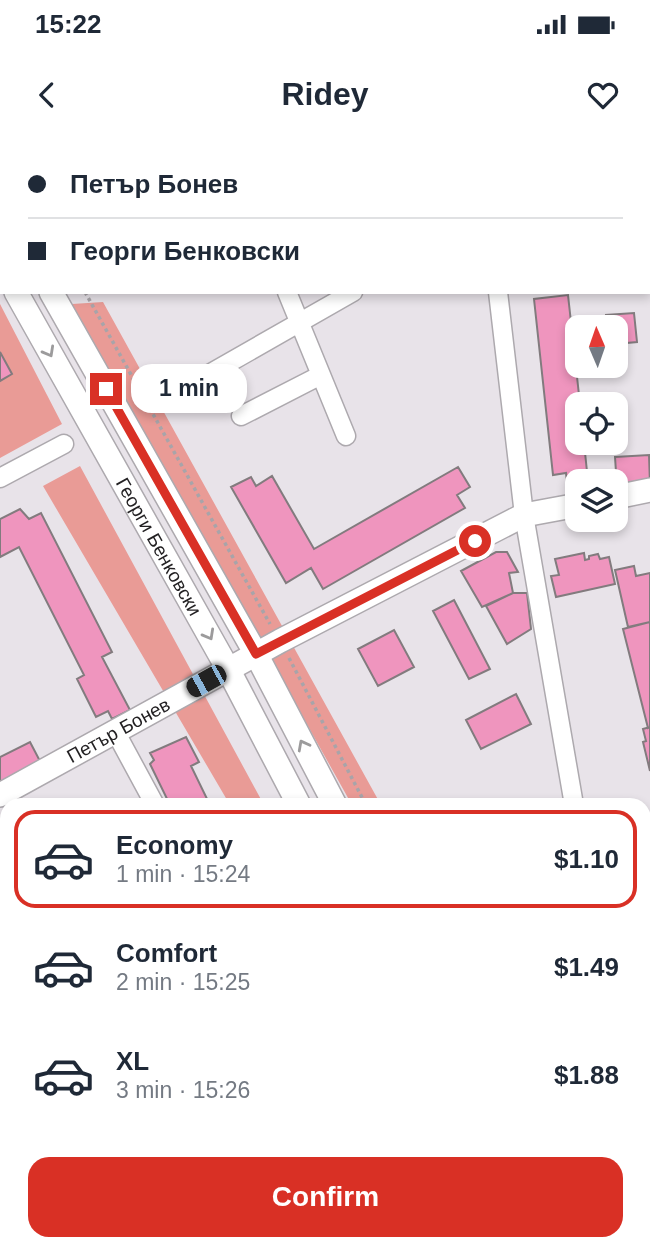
<!DOCTYPE html>
<html lang="en">
<head>
<meta charset="utf-8">
<style>
	:root { --surface:#fff; --page:#f2f2f3; --text:#1f2937; --muted:#747a83; --line:#e0e1e3; --accent:#d93025 }
	body { margin:0; font-family:Helvetica,sans-serif; background:var(--page); color:var(--text); height:100vh; display:flex; flex-direction:column; font-size:26px; white-space:nowrap }
	* { box-sizing:border-box; margin:0 }
	p { font-size:23px; color:var(--muted) }
	.icon { flex:none; width:38px; height:38px; fill:none; stroke:currentColor; stroke-width:2; stroke-linecap:round; stroke-linejoin:round }
	.map { position:relative; flex:1; overflow:hidden }
	.sheet { position:absolute; left:0px; top:658px; width:651px; height:453px; display:flex; flex-direction:column; background:var(--surface); border-radius:21px 21px 0 0; box-shadow:0 4px 10px #0003 }
	.sheet>* { flex:none }
	.guide { position:absolute; left:0px; top:0px; width:651px; height:154px; box-shadow:0 4px 10px #0003; display:grid; align-content:center; height:154px; padding:0 28px; background:var(--surface) }
	.needle { width:46px; rotate:358deg }
	.controls { position:absolute; left:565px; top:175px; display:grid; gap:14px }
	.controls a { display:grid; place-items:center; width:63px; height:63px; border-radius:14px; background:var(--surface); box-shadow:0 4px 10px #0003; font-size:35px }
	.end { position:absolute; width:32px; height:32px; margin:-16px; border:9px solid #d93025; background:#fff; box-shadow:0 0 0 4px #fff }
	.from { border-radius:50% }
	.bubble { position:absolute; height:49px; border-radius:21px; background:var(--surface); box-shadow:0 4px 10px #0003; font-size:23px; font-weight:700; line-height:49px; text-align:center }
	.car { position:absolute; width:21px; height:42px; margin:-21px -10px; border-radius:9px; box-shadow:0 0 5px 2px #0007; background:linear-gradient(#222 24%,#8ab4d8 0 40%,#222 0 76%,#8ab4d8 0 86%,#222 0) }
	.guide b { display:flex; align-items:center; gap:24px; height:66px; font-size:26px }
	.guide b+b { border-top:2px solid var(--line) }
	.guide i { width:18px; height:18px; background:var(--text) }
	ul { padding:12px 0 0; list-style:none }
	li { display:flex; align-items:center; gap:21px; height:98px; margin:0 14px 10px; padding:0 14px; border:4px solid transparent; border-radius:21px }
	li div { flex:1 }
	li b { display:block; font-size:26px }
	li em { font-style:normal; font-weight:700 }
	li.current { border-color:var(--accent) }
	li>.icon { width:63px; height:63px; stroke-width:1.5 }
	.cta { display:flex; gap:14px; margin-top:auto; padding:14px 28px }
	.cta a { flex:1; height:80px; border-radius:21px; background:var(--accent); color:#fff; font-size:28px; font-weight:700; line-height:80px; text-align:center }
	.status { display:flex; justify-content:space-between; align-items:center; height:49px; padding:0 35px; background:var(--surface); direction:ltr }
	.status svg { height:19px; fill:currentColor }
	header { display:flex; justify-content:space-between; align-items:center; height:91px; padding:0 28px; background:var(--surface); font-size:32px; font-weight:700 }
	.map>svg:first-child { display:block }
	.green { fill:#e99b96 }
	.building { fill:#ef95be; stroke:#827b7e; stroke-width:2 }
	.lines { fill:none; stroke-linecap:round; stroke-linejoin:round }
	.minor-casing { stroke:#ada9ae; stroke-width:21 }
	.tertiary-casing { stroke:#ada9ae; stroke-width:26 }
	.path { stroke:#a8a4a9; stroke-width:3.5; stroke-dasharray:3.5 3.5; stroke-linecap:butt }
	.minor { stroke:#fff; stroke-width:18 }
	.tertiary { stroke:#fff; stroke-width:23 }
	.oneway { stroke:#9c9b9c }
	.route { stroke:#d93025; stroke-width:9 }
	.labels { text-anchor:middle; dominant-baseline:central; stroke-width:6; stroke-linejoin:round; paint-order:stroke }
	.street-label { font-size:19px; fill:#232123; stroke:#fff }
</style>
</head>
<body>
<div class="status"><b>15:22</b><svg viewBox="0 0 49 12"><path d="M0 12V9h3v3zM5 12V6h3v6zM10 12V3h3v9zM15 12V0h3v12zM26 1h20v11H26zM47 4h2v5h-2z"/></svg></div>
<header><svg class="icon" aria-label="back" viewBox="0 0 24 24"><path d="M15 5l-7 7 7 7"/></svg>Ridey<svg class="icon" aria-label="heart" viewBox="0 0 24 24"><path d="M12 20l-8-8c-3-5 5-10 8-4 3-6 11-1 8 4z"/></svg></header>
<div class="map">
<svg width="650" height="1110" viewBox="0 0 650 1110">
	<rect width="100%" height="100%" fill="#e8e3e9"/>
	<path class="green" d="M103,162L381,665H352L72,164Z
		M0,164L62,284L0,318Z
		M80,326L264,665H230L43,346Z"/>
	<path class="building" d="M568,155L580,264H578V303H584L588,341L567,343L566,333L553,335L534,159Z
		M634,173L637,202L616,204V187H607L606,175Z
		M0,212L12,234L0,241Z
		M649,315L650,345L617,347L615,317Z
		M458,327L470,347L457,355L465,368L323,449L311,428L286,443L231,347L251,337L256,346L272,336L314,409Z
		M20,369L29,379L41,373L112,512L102,517L130,570L112,579L108,571L96,577L77,539L84,535L19,407L0,417V379Z
		M496,412H507L518,432L509,433L513,453L482,467L461,431Z
		M584,413L585,420L589,419V416L598,414L600,419L609,417L615,444L556,457L551,436L559,435L555,419Z
		M634,426L636,436L650,433V482L628,487L615,430Z
		M513,453H527L531,489L507,504L486,466Z
		M454,460L490,529L469,539L433,471Z
		M650,482V587L648,588L623,489Z
		M394,490L414,527L378,546L358,509Z
		M516,554L531,584L481,609L466,580Z
		M650,587V631L643,602L646,601L643,589Z
		M186,597L199,622L191,626L210,665H170L150,624L154,620L150,613Z
		M30,602L42,625L0,645V617Z
		M644,798H648L650,812V831L644,832Z
		M650,861V895L644,896V862Z
		M650,921V955L644,956V922Z
		M644,961H650V994L644,995Z
		M203,1104H237L241,1110H206Z
		M382,1104H439L441,1109L385,1110Z
		M443,1104H479L468,1110H446Z"/>
	<g class="lines">
		<g class="minor-casing">
			<path id="minor" d="M225,0L226,2
				M483,0V2
				M649,102H650
				M287,152L346,296
				M498,152L524,375L574,665
				M174,254L353,152
				M241,276L321,235
				M0,338L64,304
				M115,591L155,665
				M0,733L7,742
				M644,1078L646,1091
				M289,1104L294,1110
				M59,1110L69,1104"/>
		</g>
		<g class="tertiary-casing">
			<g id="tertiary">
				<path d="M56,2L59,0"/>
				<path d="M0,31L2,30"/>
				<path d="M0,61L2,64"/>
				<path d="M0,124L2,128"/>
				<path id="s1" d="M16,152L228,529L299,665"/>
				<path d="M51,152L256,514L335,665"/>
				<path d="M616,357L650,350"/>
				<path id="s2" d="M0,655L280,501L524,375L578,365"/>
				<path d="M525,1104L528,1110"/>
				<path d="M566,1104L569,1110"/>
			</g>
		</g>
		<path class="path" d="M85,152L270,484
			M289,518L366,665
			M597,1104L600,1110"/>
		<use href="#minor" class="minor"/>
		<use href="#tertiary" class="tertiary"/>
	</g>
	<defs><path id="oneway-chevron" d="M-2-3.5L2.5 0L-2 3.5" fill="none" stroke-width="1.6" stroke-linecap="round" stroke-linejoin="round" transform="scale(1.75)"/></defs>
	<g class="oneway">
		<use href="#oneway-chevron" transform="translate(49 212) rotate(61)"/>
		<use href="#oneway-chevron" transform="translate(209 495) rotate(61)"/>
		<use href="#oneway-chevron" transform="translate(303 605) rotate(-118)"/>
	</g>
	<g class="lines">
		<path class="route" d="M106,249L256,514L475,401"/>
	</g>
	<g class="labels">
		<g class="street-label">
			<text stroke="none"><textPath href="#s1" startOffset="292">Георги Бенковски</textPath></text>
			<text stroke="none"><textPath href="#s2" startOffset="135">Петър Бонев</textPath></text>
		</g>
	</g>
</svg>
<div class="controls">
<a><svg class="needle" viewBox="-14 -14 28 28"><path d="M0-13l5 13h-10z" fill="#e53935"/><path d="M0 13l5-13h-10z" fill="#747a83"/></svg></a>
<a><svg class="icon" aria-label="locate" viewBox="0 0 24 24"><circle cx="12" cy="12" r="6"/><path d="M12 2v4M12 18v4M2 12h4M18 12h4"/></svg></a>
<a><svg class="icon" aria-label="layers" viewBox="0 0 24 24"><path d="M12 4l9 5-9 5-9-5zM3 14l9 5 9-5"/></svg></a>
</div>
<i class="end from" style="left:475px;top:401px"></i>
<i class="end" style="left:106px;top:249px"></i>
<div class="bubble" style="left:131px;top:224px;width:116px">1 min</div>
<i class="car" style="left:206px;top:541px;rotate:241deg"></i>
<div class="guide">
<b><i class="from"></i>Петър Бонев</b>
<b><i></i>Георги Бенковски</b>
</div>
<section class="sheet">
<ul>
<li class="current"><svg class="icon" aria-label="car" viewBox="0 0 24 24"><path d="M5 17H2v-5l4-1 3-4h7l3 4 3 1v5h-3M9 17h6M6 11h13"/><circle cx="7" cy="17" r="2"/><circle cx="17" cy="17" r="2"/></svg><div><b>Economy</b><p>1 min · 15:24</p></div><em>$1.10</em></li>
<li><svg class="icon" aria-label="car" viewBox="0 0 24 24"><path d="M5 17H2v-5l4-1 3-4h7l3 4 3 1v5h-3M9 17h6M6 11h13"/><circle cx="7" cy="17" r="2"/><circle cx="17" cy="17" r="2"/></svg><div><b>Comfort</b><p>2 min · 15:25</p></div><em>$1.49</em></li>
<li><svg class="icon" aria-label="car" viewBox="0 0 24 24"><path d="M5 17H2v-5l4-1 3-4h7l3 4 3 1v5h-3M9 17h6M6 11h13"/><circle cx="7" cy="17" r="2"/><circle cx="17" cy="17" r="2"/></svg><div><b>XL</b><p>3 min · 15:26</p></div><em>$1.88</em></li>
</ul>
<div class="cta"><a>Confirm</a></div>
</section>
</div>
</body>
</html>
